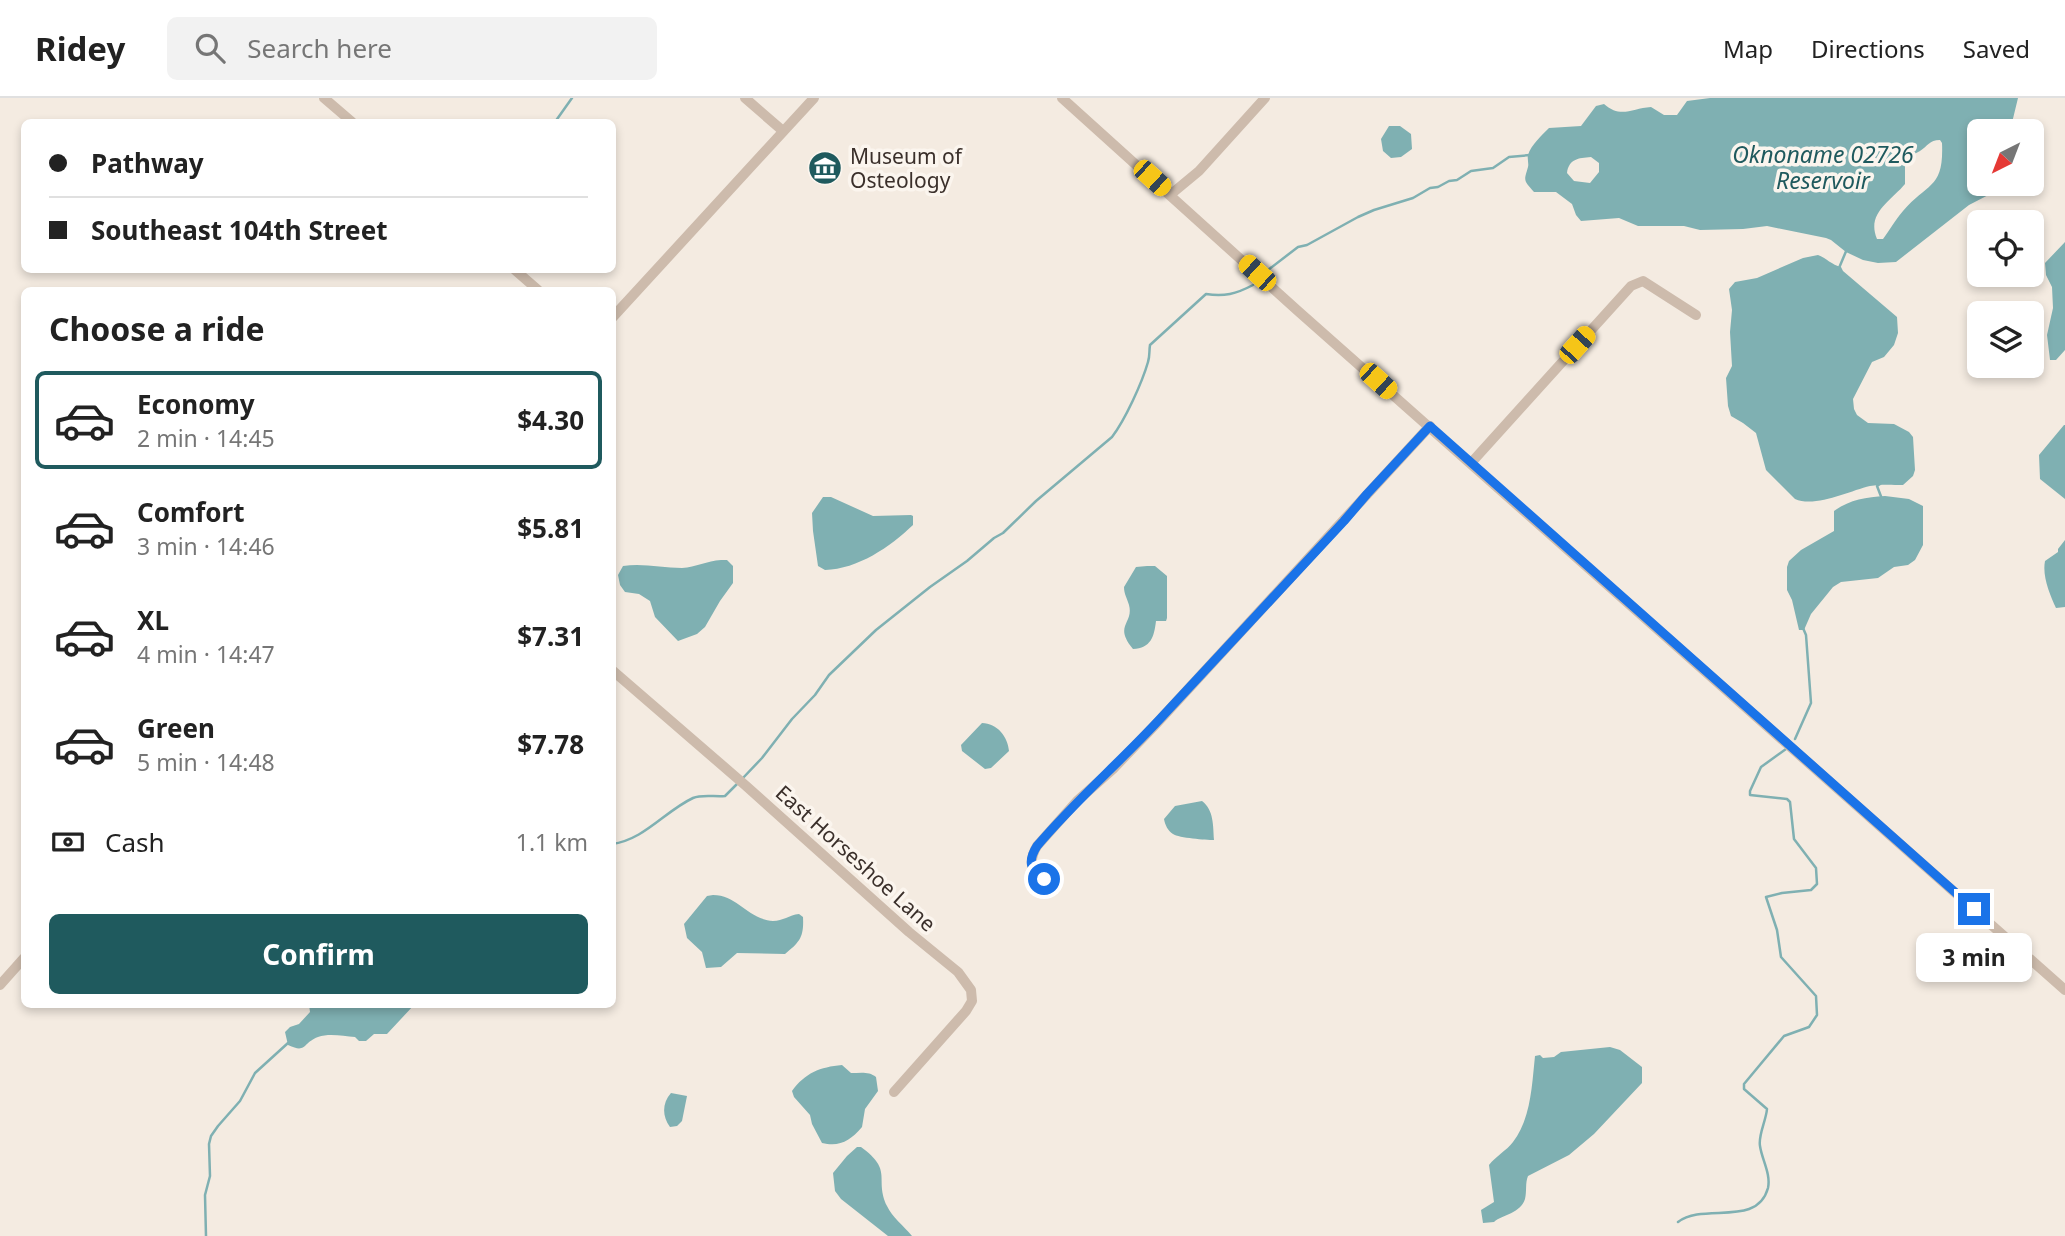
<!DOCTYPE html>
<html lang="en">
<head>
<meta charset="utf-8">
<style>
	:root { --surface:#fff; --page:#f2f2f2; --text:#222; --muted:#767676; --line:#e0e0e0; --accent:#1f5a5e }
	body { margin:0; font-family:"Noto Sans",sans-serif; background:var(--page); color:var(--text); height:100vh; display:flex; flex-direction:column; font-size:26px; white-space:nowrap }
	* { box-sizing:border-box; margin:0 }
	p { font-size:23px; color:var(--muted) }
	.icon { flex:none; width:38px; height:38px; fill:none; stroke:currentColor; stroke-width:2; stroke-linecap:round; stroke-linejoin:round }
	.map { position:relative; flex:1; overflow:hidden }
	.drawer { position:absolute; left:21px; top:189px; width:595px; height:721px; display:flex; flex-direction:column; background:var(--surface); border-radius:10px; box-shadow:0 4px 10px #0003 }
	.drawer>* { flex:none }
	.top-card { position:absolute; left:21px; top:21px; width:595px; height:154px; border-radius:10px; box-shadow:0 4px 10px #0003; display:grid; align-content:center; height:154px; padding:0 28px; background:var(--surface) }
	.needle { width:46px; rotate:222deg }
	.buttons { position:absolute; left:1967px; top:21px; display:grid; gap:14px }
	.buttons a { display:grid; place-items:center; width:77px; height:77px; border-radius:10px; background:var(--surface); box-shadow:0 4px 10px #0003; font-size:35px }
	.end { position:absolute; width:32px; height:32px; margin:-16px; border:9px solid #1a73e8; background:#fff; box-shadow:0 0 0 4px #fff }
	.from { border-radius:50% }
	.bubble { position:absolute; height:49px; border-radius:10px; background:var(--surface); box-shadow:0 4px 10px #0003; font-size:23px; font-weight:700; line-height:49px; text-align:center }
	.car { position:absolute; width:21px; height:42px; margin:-21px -10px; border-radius:9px; box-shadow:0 0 5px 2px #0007; background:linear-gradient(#f5c518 24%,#345 0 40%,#f5c518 0 76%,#345 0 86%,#f5c518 0) }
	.top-card b { display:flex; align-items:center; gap:24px; height:66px; font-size:26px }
	.top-card b+b { border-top:2px solid var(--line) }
	.top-card i { width:18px; height:18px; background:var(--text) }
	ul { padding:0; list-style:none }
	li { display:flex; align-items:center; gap:21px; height:98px; margin:0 14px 10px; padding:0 14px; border:4px solid transparent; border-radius:10px }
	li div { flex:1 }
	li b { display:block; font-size:26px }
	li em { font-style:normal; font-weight:700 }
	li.selected { border-color:var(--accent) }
	li>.icon { width:63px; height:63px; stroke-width:1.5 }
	h2 { padding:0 28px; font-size:32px; line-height:84px }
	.pay { display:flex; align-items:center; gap:18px; height:77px; padding:0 28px; font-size:26px }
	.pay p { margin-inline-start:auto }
	.cta { display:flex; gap:14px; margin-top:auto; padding:14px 28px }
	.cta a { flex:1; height:80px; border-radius:10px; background:var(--accent); color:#fff; font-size:28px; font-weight:700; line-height:80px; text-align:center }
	header { display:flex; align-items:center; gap:42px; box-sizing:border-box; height:98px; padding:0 35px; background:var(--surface); border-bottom:2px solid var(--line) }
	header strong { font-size:33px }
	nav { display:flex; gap:38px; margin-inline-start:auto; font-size:24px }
	.search { width:490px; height:63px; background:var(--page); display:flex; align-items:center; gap:18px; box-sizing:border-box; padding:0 24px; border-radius:10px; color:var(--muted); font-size:26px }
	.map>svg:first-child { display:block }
	.water { fill:#7fb0b2; fill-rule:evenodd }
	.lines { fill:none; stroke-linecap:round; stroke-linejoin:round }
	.stream { stroke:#7fb0b2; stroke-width:2.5 }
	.minor { stroke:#cdbbac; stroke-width:10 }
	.route { stroke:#1a73e8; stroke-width:9 }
	.labels { text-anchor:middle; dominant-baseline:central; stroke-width:7; stroke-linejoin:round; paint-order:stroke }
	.poi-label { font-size:21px; fill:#3b302b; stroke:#fbf5ee; text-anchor:start }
	.street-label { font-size:21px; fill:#3b302b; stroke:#fbf5ee }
	.water-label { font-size:23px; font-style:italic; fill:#1f5a5e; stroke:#fbf5ee }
</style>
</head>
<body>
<header>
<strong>Ridey</strong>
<div class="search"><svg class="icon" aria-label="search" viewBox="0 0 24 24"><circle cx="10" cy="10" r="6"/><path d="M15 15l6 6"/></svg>Search here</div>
<nav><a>Map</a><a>Directions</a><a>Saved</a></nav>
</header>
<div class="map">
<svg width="2065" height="1138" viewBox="0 0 2065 1138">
	<rect width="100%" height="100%" fill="#f4ebe1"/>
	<path class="water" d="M1710,0H2018L2010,33H1979V86H2000L1998,92L1969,107L1896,164L1878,165L1863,162L1846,154L1831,142L1826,140L1767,128L1743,131L1700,132L1684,128H1638L1619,120L1581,123L1576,117L1572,106L1556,94H1534C1523,82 1524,83 1528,69C1529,65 1527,61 1528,57C1531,47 1542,37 1549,30L1581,28L1596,8L1604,6C1621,21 1632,10 1651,9L1664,17H1677L1687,3ZM1940,42L1942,45C1944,91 1928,84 1903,113C1895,122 1890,132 1883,141H1877C1866,115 1891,103 1905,86V61C1910,57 1915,56 1920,53C1928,48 1929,42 1940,42ZM1591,59L1599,65V74L1590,85L1574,83L1567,75C1569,61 1578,60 1591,59Z
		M1389,28H1400L1411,36L1412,51L1401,59L1391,60L1383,53L1381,41Z
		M2065,144V252L2056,262H2050L2047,237L2053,210L2052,189L2046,177L2045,165Z
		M1818,157C1826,160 1832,167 1841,169L1843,173L1897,219L1898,235L1894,247L1884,259L1872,264L1853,301L1854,311L1857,317L1868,325L1894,326L1909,334L1913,339L1915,372L1913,378L1903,387C1893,387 1881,386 1870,388C1849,393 1815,410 1795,401L1766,372L1756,335L1743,325L1731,318L1728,308L1726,280L1732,268L1730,234L1732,212L1729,191L1735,184L1757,180L1803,160Z
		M2064,327H2065V401L2040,381L2039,357Z
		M1885,398L1909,401L1923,408V447L1915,462L1908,467L1894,469L1878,480L1841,484L1833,489L1811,516L1804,532H1799L1792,502L1787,492V469L1789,463L1801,452L1834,433V413C1849,402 1866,399 1885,398Z
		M823,399H831L873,418L911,417L913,418V427C890,449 858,471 825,472L818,468L813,433L812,415Z
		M2065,442V509L2056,510C2050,497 2042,478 2045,463L2058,454V451Z
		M721,462H727L733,468V485L720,503L705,529L697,536L678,543L655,519L650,503L639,496L625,494L620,487L618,477L623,468C643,465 662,470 682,470C696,469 707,463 721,462Z
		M1147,468H1155L1167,478V520L1166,523H1156C1154,539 1151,550 1133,551C1113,527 1134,526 1129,507C1127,500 1124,496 1124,489L1136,469Z
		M982,625C997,625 1008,639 1009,653L991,670L985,671L962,653L961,647Z
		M1202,703C1214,712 1213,728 1214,742C1206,742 1179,740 1173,736C1168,733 1165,727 1164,721L1175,708Z
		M713,797C738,797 747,821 773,823C783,823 789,817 799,816L803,819C804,839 800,844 785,856L737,855L721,869L706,870L702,854L687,840L684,826L707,798Z
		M309,907V906L414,907L387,936H374L366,943H359L355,939C343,938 329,935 318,939C302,945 307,956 288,947L285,934L290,929L299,926L310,914Z
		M1610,949L1620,952L1642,969V985L1594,1036L1569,1057L1528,1078C1525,1085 1527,1093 1525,1101C1520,1116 1503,1116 1494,1124L1483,1125L1481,1112L1494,1104L1489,1067C1496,1058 1506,1053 1513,1044C1531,1021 1532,986 1535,958L1540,957L1543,960L1554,959L1561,954Z
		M842,967L851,975C860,975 869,973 876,979L878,993L865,1011L862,1029C850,1043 840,1049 822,1045L812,1026L810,1017L794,999L792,993C805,975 820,969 842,967Z
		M671,995L687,998L682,1023L677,1028L670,1029C662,1018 662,1005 671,995Z
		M857,1049H861C894,1073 874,1080 887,1108C892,1119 904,1128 912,1138H888L841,1101L835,1093L833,1075L847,1058Z"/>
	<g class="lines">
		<path class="stream" d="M555,24L572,0
			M1839,170L1847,151
			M1268,172L1298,149L1307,147L1358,119L1374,112L1413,100L1430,90L1438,89L1449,83L1457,82L1471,73L1493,70L1509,59L1530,57
			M1880,386L1877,388L1882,401
			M1795,641L1811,605L1806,537L1803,530
			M742,681L762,660L792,621L815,597L829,577L876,532L930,489L967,463L994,440L1003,435L1036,403L1112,339C1125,322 1142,285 1148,264C1150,258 1149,253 1150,247L1206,196C1224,199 1236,196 1253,187
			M612,746C644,742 665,713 693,700C702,696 715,699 725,698L737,686
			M1678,1124C1704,1104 1757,1130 1768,1090C1771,1076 1762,1062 1760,1048C1758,1037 1766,1023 1767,1011L1744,991V986L1784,938L1809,929L1817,917L1816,898L1781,859L1777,832L1766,799L1782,795L1811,792L1817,786L1816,770L1794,741L1790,704L1787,701L1750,697V693L1761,669L1786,651
			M206,1138L205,1097L210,1078L209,1046L211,1038L218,1028L240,1003L255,975L288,945"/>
		<path class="minor" d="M324,0L352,24
			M745,0L783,33
			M1062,0L1298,213L2065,892
			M1170,97L1199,73L1265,0
			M515,172L538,192
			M612,220L814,0
			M1471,365L1631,188L1643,183L1696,217
			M612,572L745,687L909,834L958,874L971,892L972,903L966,913L894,994
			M1050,782C1030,781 1028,763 1037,748L1077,703L1113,671L1157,625L1430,328
			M0,887L24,860"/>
	</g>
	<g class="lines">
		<path class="route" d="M1044,781C1029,773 1028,762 1037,748C1075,703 1119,665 1159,622C1221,556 1282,489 1344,423L1367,396L1430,328L1974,811"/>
	</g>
	<defs>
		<g id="museum-disc" transform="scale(1.75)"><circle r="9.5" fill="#1f5a5e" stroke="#fbf5ee"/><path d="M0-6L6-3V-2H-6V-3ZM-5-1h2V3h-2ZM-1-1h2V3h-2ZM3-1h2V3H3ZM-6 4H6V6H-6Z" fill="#fff"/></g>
	</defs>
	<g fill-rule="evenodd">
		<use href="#museum-disc" x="825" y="70"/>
	</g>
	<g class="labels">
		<g class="poi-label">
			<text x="850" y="58">Museum of<tspan x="850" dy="24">Osteology</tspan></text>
		</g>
		<g class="street-label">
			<text transform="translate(856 760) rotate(42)">East Horseshoe Lane</text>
		</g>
		<g class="water-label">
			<text x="1823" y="56">Oknoname 02726<tspan x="1823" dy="26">Reservoir</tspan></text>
		</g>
	</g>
</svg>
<div class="buttons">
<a><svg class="needle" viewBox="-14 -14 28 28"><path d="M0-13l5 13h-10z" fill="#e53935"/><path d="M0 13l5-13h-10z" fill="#767676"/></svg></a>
<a><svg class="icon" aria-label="locate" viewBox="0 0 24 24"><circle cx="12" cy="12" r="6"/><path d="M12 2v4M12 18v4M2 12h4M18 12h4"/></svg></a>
<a><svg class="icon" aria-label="layers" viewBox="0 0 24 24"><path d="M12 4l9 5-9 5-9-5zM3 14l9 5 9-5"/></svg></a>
</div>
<i class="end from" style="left:1044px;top:781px"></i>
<i class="end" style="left:1974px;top:811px"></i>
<div class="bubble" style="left:1916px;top:835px;width:116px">3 min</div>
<i class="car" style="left:1152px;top:80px;rotate:132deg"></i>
<i class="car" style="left:1257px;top:175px;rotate:312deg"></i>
<i class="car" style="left:1577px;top:247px;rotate:42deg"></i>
<i class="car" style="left:1378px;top:283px;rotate:132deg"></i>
<div class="top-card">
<b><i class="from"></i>Pathway</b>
<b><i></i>Southeast 104th Street</b>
</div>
<section class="drawer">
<h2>Choose a ride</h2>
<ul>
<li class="selected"><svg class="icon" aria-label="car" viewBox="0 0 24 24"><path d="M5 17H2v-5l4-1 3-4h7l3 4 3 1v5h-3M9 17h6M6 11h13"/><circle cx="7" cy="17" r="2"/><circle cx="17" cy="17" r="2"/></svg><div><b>Economy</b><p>2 min · 14:45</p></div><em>$4.30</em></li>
<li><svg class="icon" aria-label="car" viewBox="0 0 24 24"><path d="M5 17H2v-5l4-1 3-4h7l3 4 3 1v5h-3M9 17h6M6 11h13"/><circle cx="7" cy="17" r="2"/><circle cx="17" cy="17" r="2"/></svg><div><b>Comfort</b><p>3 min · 14:46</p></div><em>$5.81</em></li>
<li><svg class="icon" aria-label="car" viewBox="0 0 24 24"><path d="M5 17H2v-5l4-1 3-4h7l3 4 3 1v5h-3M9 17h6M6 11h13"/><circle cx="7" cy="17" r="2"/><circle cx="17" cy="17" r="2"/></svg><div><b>XL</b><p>4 min · 14:47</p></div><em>$7.31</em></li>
<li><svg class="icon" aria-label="car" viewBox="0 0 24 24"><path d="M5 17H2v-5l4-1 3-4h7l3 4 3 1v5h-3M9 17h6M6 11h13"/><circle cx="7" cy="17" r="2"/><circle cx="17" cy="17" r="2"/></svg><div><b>Green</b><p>5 min · 14:48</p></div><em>$7.78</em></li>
</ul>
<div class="pay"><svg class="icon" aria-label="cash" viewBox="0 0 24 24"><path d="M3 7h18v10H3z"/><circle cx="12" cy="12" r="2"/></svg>Cash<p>1.1 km</p></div>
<div class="cta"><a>Confirm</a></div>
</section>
</div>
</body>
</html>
